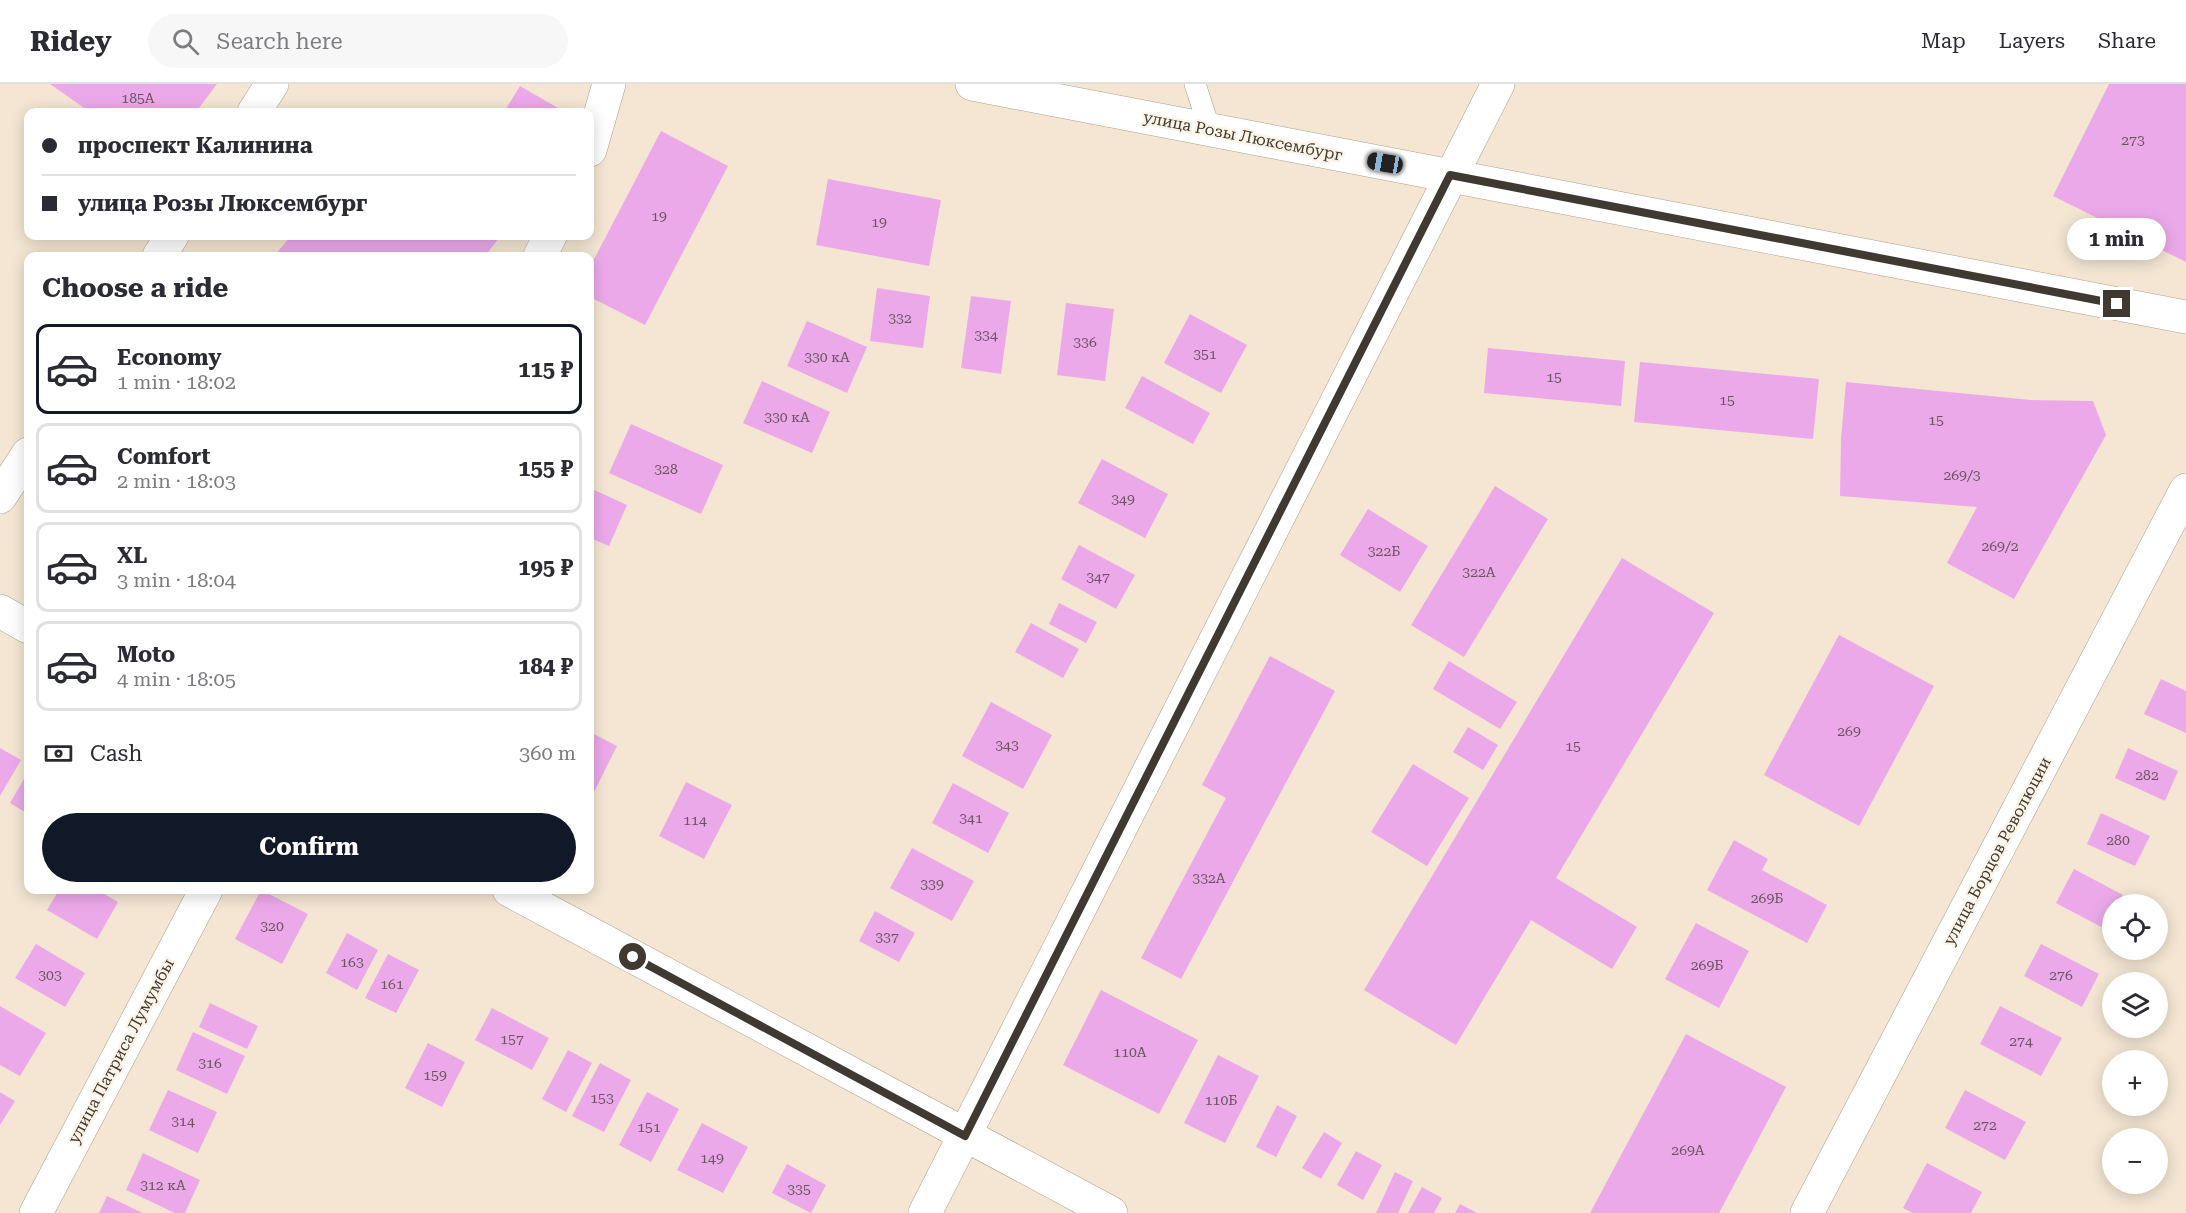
<!DOCTYPE html>
<html lang="en">
<head>
<meta charset="utf-8">
<style>
	:root { --surface:#fff; --page:#f7f7f7; --text:#2b2b33; --muted:#7c7c81; --line:#e1e1e2; --accent:#111827 }
	body { margin:0; font-family:"Roboto Serif",serif; background:var(--page); color:var(--text); height:100vh; display:flex; flex-direction:column; font-size:22px; white-space:nowrap }
	* { box-sizing:border-box; margin:0 }
	p { font-size:20px; color:var(--muted) }
	.icon { flex:none; width:33px; height:33px; fill:none; stroke:currentColor; stroke-width:2; stroke-linecap:round; stroke-linejoin:round }
	.map { position:relative; flex:1; overflow:hidden }
	.side { position:absolute; left:24px; top:168px; width:570px; height:642px; display:flex; flex-direction:column; background:var(--surface); border-radius:12px; box-shadow:0 3px 15px #0003 }
	.side>* { flex:none }
	.guide { position:absolute; left:24px; top:24px; width:570px; height:132px; border-radius:12px; box-shadow:0 3px 15px #0003; display:grid; align-content:center; height:132px; padding:0 18px; background:var(--surface) }
	.controls { position:absolute; left:2102px; top:810px; display:grid; gap:12px }
	.controls a { display:grid; place-items:center; width:66px; height:66px; border-radius:50%; background:var(--surface); box-shadow:0 3px 15px #0003; font-size:30px }
	.end { position:absolute; width:27px; height:27px; margin:-14px; border:8px solid #3f3931; background:#fff; box-shadow:0 0 0 3px #fff }
	.from { border-radius:50% }
	.bubble { position:absolute; height:42px; border-radius:21px; background:var(--surface); box-shadow:0 3px 15px #0003; font-size:20px; font-weight:700; line-height:42px; text-align:center }
	.car { position:absolute; width:18px; height:36px; margin:-18px -9px; border-radius:8px; box-shadow:0 0 4px 2px #0007; background:linear-gradient(#222 24%,#8ab4d8 0 40%,#222 0 76%,#8ab4d8 0 86%,#222 0) }
	.guide b { display:flex; align-items:center; gap:21px; height:57px; font-size:22px }
	.guide b+b { border-top:2px solid var(--line) }
	.guide i { width:15px; height:15px; background:var(--text) }
	ul { padding:0; list-style:none }
	li { display:flex; align-items:center; gap:18px; height:90px; margin:0 12px 9px; padding:0 6px; border:3px solid var(--line); border-radius:12px }
	li div { flex:1 }
	li b { display:block; font-size:22px }
	li em { font-style:normal; font-weight:700 }
	li.on { border-color:var(--accent) }
	li>.icon { width:54px; height:54px; stroke-width:1.5 }
	h2 { padding:0 18px; font-size:27px; line-height:72px }
	.pay { display:flex; align-items:center; gap:15px; height:66px; padding:0 18px; font-size:22px }
	.pay p { margin-inline-start:auto }
	.cta { display:flex; gap:12px; margin-top:auto; padding:12px 18px }
	.cta a { flex:1; height:69px; border-radius:36px; background:var(--accent); color:#fff; font-size:24px; font-weight:700; line-height:69px; text-align:center }
	header { display:flex; align-items:center; gap:36px; box-sizing:border-box; height:84px; padding:0 30px; background:var(--surface); border-bottom:2px solid var(--line) }
	header strong { font-size:28px }
	nav { display:flex; gap:33px; margin-inline-start:auto; font-size:21px }
	.search { width:420px; height:54px; background:var(--page); display:flex; align-items:center; gap:15px; box-sizing:border-box; padding:0 21px; border-radius:33px; color:var(--muted); font-size:22px }
	.map>svg:first-child { display:block }
	.building { fill:#eca9ea }
	.lines { fill:none; stroke-linecap:round; stroke-linejoin:round }
	.lane-casing { stroke:#ac9f8d; stroke-width:22 }
	.street-casing { stroke:#ac9f8d; stroke-width:34 }
	.secondary-casing { stroke:#ac9f8d; stroke-width:34 }
	.lane { stroke:#fff; stroke-width:21 }
	.street { stroke:#fff; stroke-width:33 }
	.secondary { stroke:#fff; stroke-width:33 }
	.route { stroke:#3f3931; stroke-width:8 }
	.labels { text-anchor:middle; dominant-baseline:central; stroke-width:5; stroke-linejoin:round; paint-order:stroke }
	.number-label { font-size:14px; fill:#6a555f }
	.street-label { font-size:16px; fill:#3f3931; stroke:#fdf4e8 }
</style>
</head>
<body>
<header>
<strong>Ridey</strong>
<div class="search"><svg class="icon" aria-label="search" viewBox="0 0 24 24"><circle cx="10" cy="10" r="6"/><path d="M15 15l6 6"/></svg>Search here</div>
<nav><a>Map</a><a>Layers</a><a>Share</a></nav>
</header>
<div class="map">
<svg width="2186" height="1129" viewBox="0 0 2186 1129">
	<rect width="100%" height="100%" fill="#f4e6d3"/>
	<path class="building" d="M50,0H217L196,28H90Z
		M2109,0H2186V178L2053,112Z
		M520,2L558,24L555,28H504Z
		M661,47L728,82L645,241L590,213V183Z
		M828,95L941,116L929,182L816,161Z
		M291,152H495L499,154L485,172H274Z
		M877,204L930,212L923,264L870,257Z
		M971,212L1011,217L1001,290L961,284Z
		M1066,219L1114,225L1105,297L1057,291Z
		M1190,230L1247,261L1221,309L1164,279Z
		M807,237L867,263L847,309L787,282Z
		M1488,264L1625,277L1621,322L1484,309Z
		M1640,278L1819,295L1813,355L1634,338Z
		M1142,292L1210,329L1193,360L1125,324Z
		M762,297L830,328L812,369L743,339Z
		M1846,298L2031,316L2093,317L2106,351L2014,515L1947,479L1977,423L1840,412L1841,355Z
		M631,340L723,381L701,430L609,389Z
		M1102,375L1168,410L1145,454L1078,419Z
		M1495,402L1548,435L1464,573L1411,541Z
		M590,404L627,421L609,462L590,454Z
		M1368,425L1428,462L1400,508L1340,471Z
		M1079,461L1135,491L1116,525L1061,495Z
		M1622,474L1714,529L1556,794L1637,843L1612,885L1531,836L1456,961L1364,906Z
		M1059,519L1097,538L1086,559L1049,540Z
		M1031,539L1079,565L1063,594L1015,568Z
		M1839,551L1934,602L1859,742L1764,691Z
		M1270,572L1335,607L1181,895L1141,874L1226,714L1202,701Z
		M1449,577L1517,618L1500,645L1433,605Z
		M2161,595L2186,607V649L2144,630Z
		M991,618L1052,651L1023,705L962,672Z
		M1468,643L1498,661L1483,686L1453,668Z
		M590,648L617,662L594,708L590,705Z
		M0,664L21,676L0,712Z
		M2128,664L2178,687L2165,717L2115,694Z
		M1413,680L1469,714L1427,782L1371,748Z
		M28,688V730L10,719Z
		M686,698L732,721L704,775L659,752Z
		M953,699L1009,729L988,769L932,739Z
		M2101,729L2150,752L2135,782L2087,760Z
		M1734,756L1768,775L1762,786L1827,821L1807,859L1707,806Z
		M912,764L974,797L952,837L890,804Z
		M2074,785L2123,811L2118,820H2112V833L2105,845L2056,819Z
		M59,806H97L118,818L97,855L47,826Z
		M261,806L308,830L282,880L235,855Z
		M875,827L915,849L899,878L859,857Z
		M1696,839L1749,867L1719,924L1665,895Z
		M347,849L378,866L357,906L326,889Z
		M36,860L85,889L65,923L15,894Z
		M2041,860L2099,890L2082,923L2024,892Z
		M388,870L419,886L396,929L365,914Z
		M1101,906L1198,956L1159,1030L1063,981Z
		M210,919L258,942L247,965L199,943Z
		M0,922L46,949L20,992L0,981Z
		M2000,922L2062,954L2041,992L1980,960Z
		M492,924L549,954L532,986L475,956Z
		M193,948L245,972L227,1010L176,986Z
		M1686,950L1786,1003L1719,1129H1590Z
		M428,959L465,978L442,1023L405,1004Z
		M568,966L592,979L566,1028L542,1015Z
		M1218,971L1259,992L1225,1059L1184,1039Z
		M600,979L631,996L604,1048L572,1032Z
		M168,1006L217,1028L198,1069L149,1046Z
		M1965,1006L2026,1038L2005,1076L1945,1044Z
		M0,1008L15,1017L0,1041Z
		M647,1008L679,1025L651,1078L619,1061Z
		M1277,1021L1297,1032L1276,1073L1256,1063Z
		M702,1039L748,1063L723,1109L677,1086Z
		M1324,1048L1342,1059L1321,1095L1302,1084Z
		M1356,1067L1382,1081L1363,1116L1337,1101Z
		M143,1069L200,1096L185,1129H175L126,1106Z
		M1927,1079L1982,1108L1971,1129H1913L1903,1124Z
		M787,1080L826,1101L811,1129L772,1109Z
		M1395,1088L1413,1097L1398,1129H1376Z
		M1422,1103L1442,1114L1434,1129H1408Z
		M107,1112L143,1129H99Z
		M1460,1120L1477,1129H1455Z"/>
	<g class="lines">
		<g class="lane-casing">
			<path id="lane" d="M1195,0L1210,46"/>
		</g>
		<g class="street-casing">
			<path id="street" d="M254,28L272,0
				M590,66L609,0
				M159,172L172,152
				M540,172L550,152
				M0,413L28,370
				M0,527L28,543
				M509,806L1111,1129
				M36,1129L206,806
				M925,1129L1498,0"/>
		</g>
		<g class="secondary-casing">
			<path id="secondary" d="M972,0L2186,233
				M1807,1129L2186,406"/>
		</g>
		<use href="#lane" class="lane"/>
		<use href="#street" class="street"/>
		<use href="#secondary" class="secondary"/>
	</g>
	<g class="lines">
		<path class="route" d="M633,873L965,1052L1450,91L2117,220"/>
	</g>
	<g class="labels">
		<g class="number-label">
			<text x="138" y="14">185А</text>
			<text x="2133" y="56">273</text>
			<text x="659" y="132">19</text>
			<text x="879" y="138">19</text>
			<text x="900" y="234">332</text>
			<text x="986" y="251">334</text>
			<text x="1085" y="258">336</text>
			<text x="1205" y="270">351</text>
			<text x="827" y="273">330 кА</text>
			<text x="1554" y="293">15</text>
			<text x="1727" y="316">15</text>
			<text x="787" y="333">330 кА</text>
			<text x="1936" y="336">15</text>
			<text x="666" y="385">328</text>
			<text x="1962" y="391">269/3</text>
			<text x="1123" y="415">349</text>
			<text x="2000" y="462">269/2</text>
			<text x="1384" y="467">322Б</text>
			<text x="1479" y="488">322А</text>
			<text x="1098" y="493">347</text>
			<text x="1849" y="647">269</text>
			<text x="1007" y="661">343</text>
			<text x="1573" y="662">15</text>
			<text x="2147" y="691">282</text>
			<text x="971" y="734">341</text>
			<text x="695" y="736">114</text>
			<text x="2118" y="756">280</text>
			<text x="1209" y="794">332А</text>
			<text x="932" y="800">339</text>
			<text x="1767" y="814">269Б</text>
			<text x="272" y="842">320</text>
			<text x="887" y="853">337</text>
			<text x="352" y="878">163</text>
			<text x="1707" y="881">269Б</text>
			<text x="50" y="891">303</text>
			<text x="2061" y="891">276</text>
			<text x="392" y="900">161</text>
			<text x="512" y="955">157</text>
			<text x="2021" y="957">274</text>
			<text x="1130" y="968">110А</text>
			<text x="210" y="979">316</text>
			<text x="435" y="991">159</text>
			<text x="602" y="1014">153</text>
			<text x="1221" y="1016">110Б</text>
			<text x="183" y="1037">314</text>
			<text x="1985" y="1041">272</text>
			<text x="649" y="1043">151</text>
			<text x="1688" y="1066">269А</text>
			<text x="712" y="1074">149</text>
			<text x="163" y="1101">312 кА</text>
			<text x="799" y="1105">335</text>
		</g>
		<g class="street-label">
			<text transform="translate(1243 52) rotate(11)">улица Розы Люксембург</text>
			<text transform="translate(1997 767) rotate(-62)">улица Борцов Революции</text>
			<text transform="translate(121 967) rotate(-62)">улица Патриса Лумумбы</text>
		</g>
	</g>
</svg>
<div class="controls">
<a><svg class="icon" aria-label="locate" viewBox="0 0 24 24"><circle cx="12" cy="12" r="6"/><path d="M12 2v4M12 18v4M2 12h4M18 12h4"/></svg></a>
<a><svg class="icon" aria-label="layers" viewBox="0 0 24 24"><path d="M12 4l9 5-9 5-9-5zM3 14l9 5 9-5"/></svg></a>
<a>+</a>
<a>−</a>
</div>
<i class="end from" style="left:633px;top:873px"></i>
<i class="end" style="left:2117px;top:220px"></i>
<div class="bubble" style="left:2067px;top:134px;width:99px">1 min</div>
<i class="car" style="left:1385px;top:79px;rotate:280deg"></i>
<div class="guide">
<b><i class="from"></i>проспект Калинина</b>
<b><i></i>улица Розы Люксембург</b>
</div>
<section class="side">
<h2>Choose a ride</h2>
<ul>
<li class="on"><svg class="icon" aria-label="car" viewBox="0 0 24 24"><path d="M5 17H2v-5l4-1 3-4h7l3 4 3 1v5h-3M9 17h6M6 11h13"/><circle cx="7" cy="17" r="2"/><circle cx="17" cy="17" r="2"/></svg><div><b>Economy</b><p>1 min · 18:02</p></div><em>115 ₽</em></li>
<li><svg class="icon" aria-label="car" viewBox="0 0 24 24"><path d="M5 17H2v-5l4-1 3-4h7l3 4 3 1v5h-3M9 17h6M6 11h13"/><circle cx="7" cy="17" r="2"/><circle cx="17" cy="17" r="2"/></svg><div><b>Comfort</b><p>2 min · 18:03</p></div><em>155 ₽</em></li>
<li><svg class="icon" aria-label="car" viewBox="0 0 24 24"><path d="M5 17H2v-5l4-1 3-4h7l3 4 3 1v5h-3M9 17h6M6 11h13"/><circle cx="7" cy="17" r="2"/><circle cx="17" cy="17" r="2"/></svg><div><b>XL</b><p>3 min · 18:04</p></div><em>195 ₽</em></li>
<li><svg class="icon" aria-label="car" viewBox="0 0 24 24"><path d="M5 17H2v-5l4-1 3-4h7l3 4 3 1v5h-3M9 17h6M6 11h13"/><circle cx="7" cy="17" r="2"/><circle cx="17" cy="17" r="2"/></svg><div><b>Moto</b><p>4 min · 18:05</p></div><em>184 ₽</em></li>
</ul>
<div class="pay"><svg class="icon" aria-label="cash" viewBox="0 0 24 24"><path d="M3 7h18v10H3z"/><circle cx="12" cy="12" r="2"/></svg>Cash<p>360 m</p></div>
<div class="cta"><a>Confirm</a></div>
</section>
</div>
</body>
</html>
